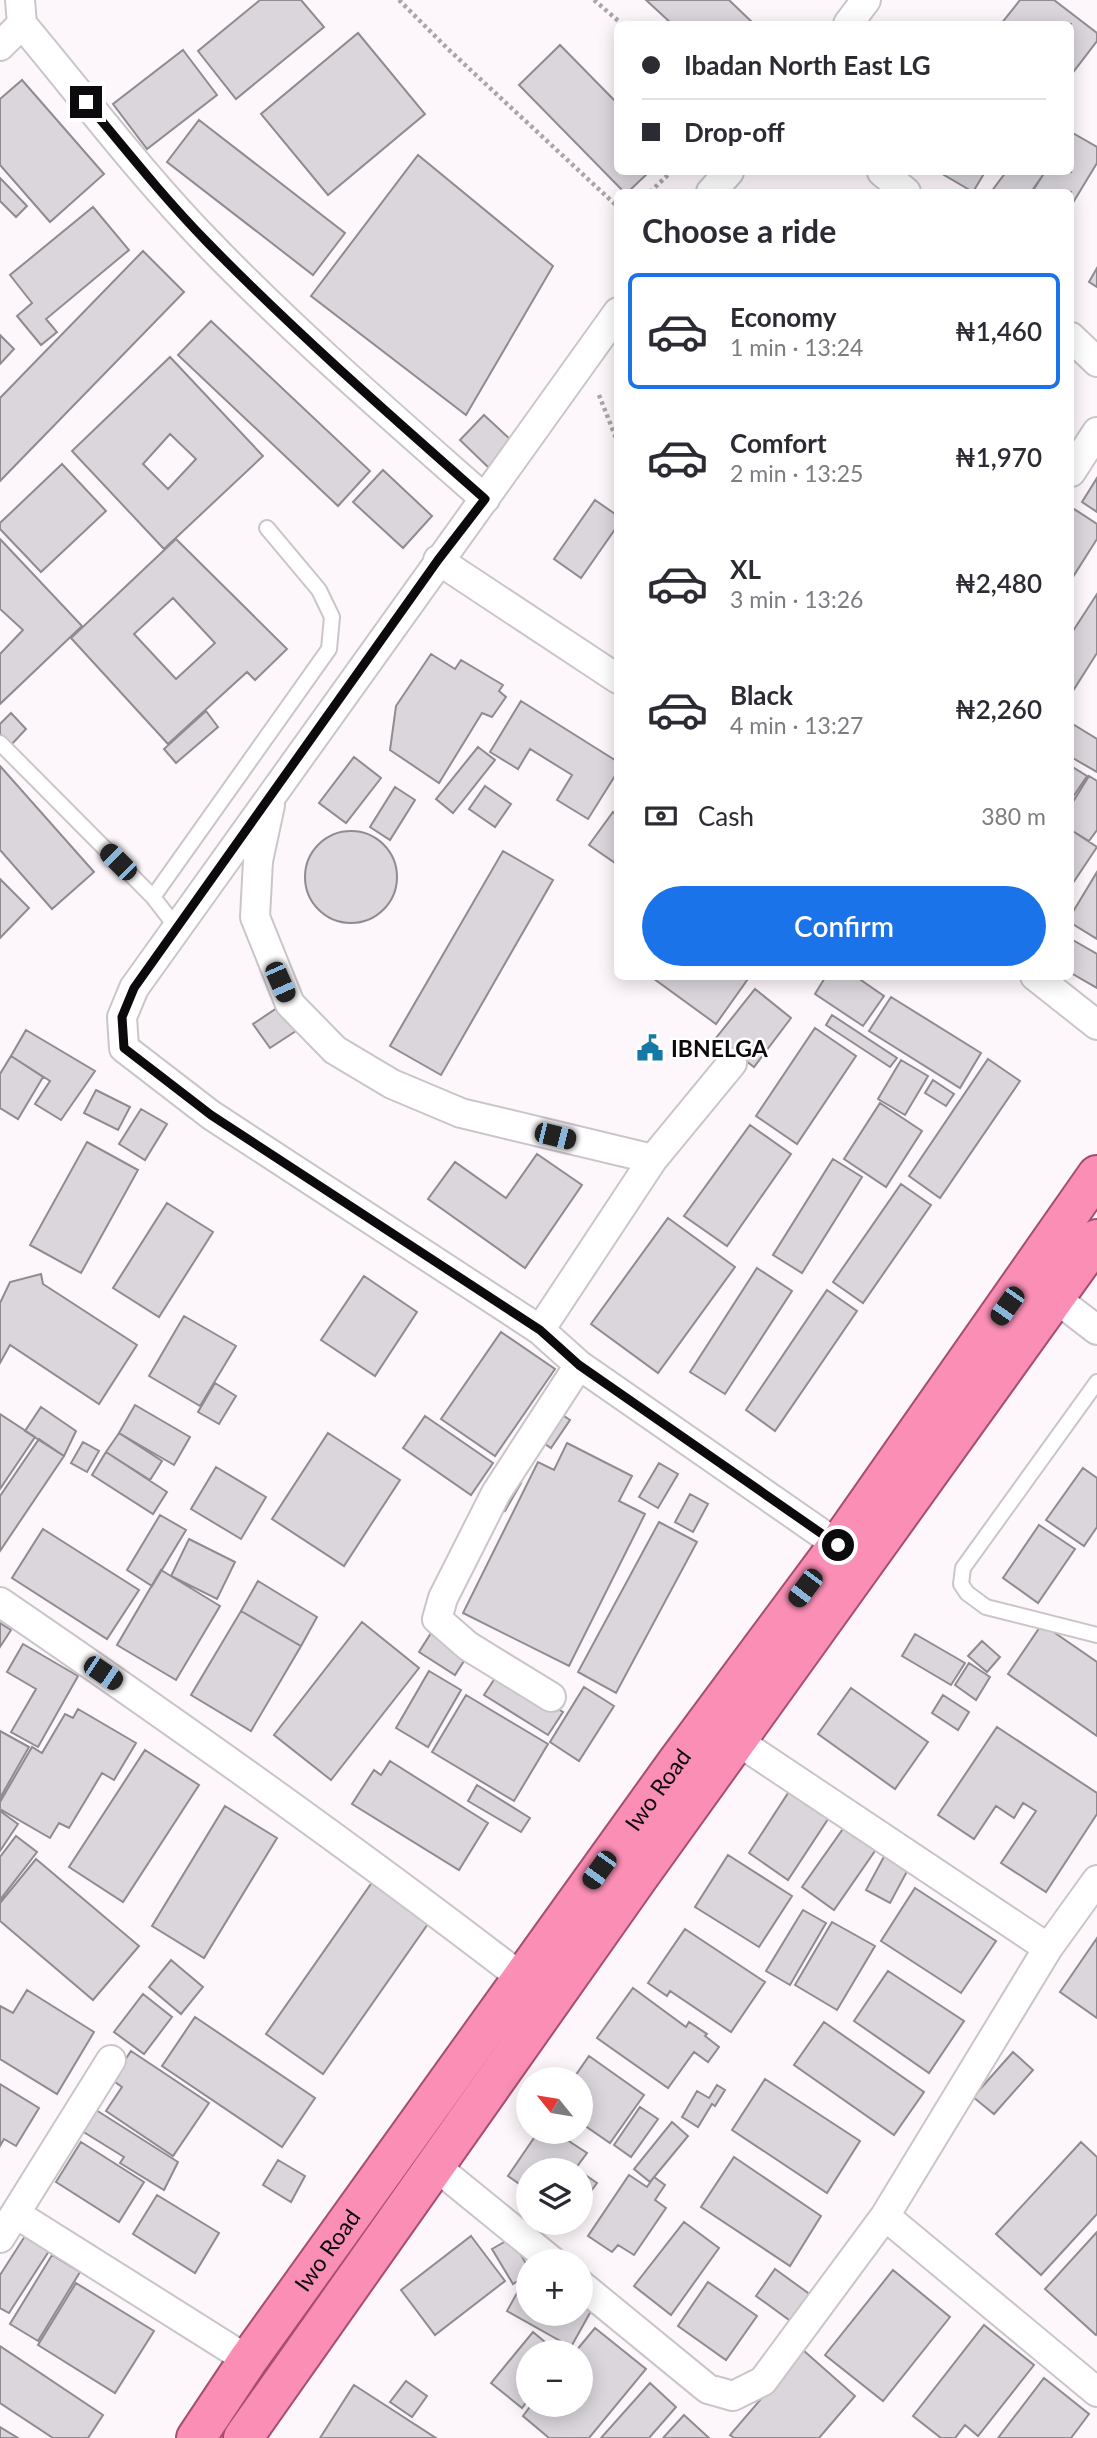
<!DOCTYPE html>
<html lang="en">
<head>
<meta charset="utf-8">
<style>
	:root { --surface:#fff; --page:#f7f7f7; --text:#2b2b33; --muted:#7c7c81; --line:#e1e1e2; --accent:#1a73e8 }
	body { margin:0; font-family:Lato,sans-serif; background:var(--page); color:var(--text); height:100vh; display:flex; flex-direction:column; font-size:26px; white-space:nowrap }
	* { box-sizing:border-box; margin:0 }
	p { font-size:23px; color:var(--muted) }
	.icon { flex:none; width:38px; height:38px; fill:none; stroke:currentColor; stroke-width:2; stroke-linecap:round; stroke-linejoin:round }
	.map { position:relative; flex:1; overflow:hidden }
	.side { position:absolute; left:614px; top:189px; width:460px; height:791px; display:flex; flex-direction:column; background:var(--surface); border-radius:10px; box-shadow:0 4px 18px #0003 }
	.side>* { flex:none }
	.top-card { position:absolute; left:614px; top:21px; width:460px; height:154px; border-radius:10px; box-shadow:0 4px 18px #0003; display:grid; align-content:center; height:154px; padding:0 28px; background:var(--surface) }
	.needle { width:46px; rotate:300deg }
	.tools { position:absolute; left:516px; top:2067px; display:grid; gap:14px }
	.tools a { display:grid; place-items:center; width:77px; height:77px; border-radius:50%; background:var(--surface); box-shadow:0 4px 18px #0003; font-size:35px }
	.end { position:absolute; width:32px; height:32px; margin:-16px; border:9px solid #0c0a0c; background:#fff; box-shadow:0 0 0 4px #fff }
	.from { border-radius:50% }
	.car { position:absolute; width:21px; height:42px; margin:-21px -10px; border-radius:9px; box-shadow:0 0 5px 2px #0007; background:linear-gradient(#222 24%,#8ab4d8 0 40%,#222 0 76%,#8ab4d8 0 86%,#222 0) }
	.top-card b { display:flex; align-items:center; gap:24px; height:66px; font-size:26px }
	.top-card b+b { border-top:2px solid var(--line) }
	.top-card i { width:18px; height:18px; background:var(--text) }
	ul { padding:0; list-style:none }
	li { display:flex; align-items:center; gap:21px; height:116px; margin:0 14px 10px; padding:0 14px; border:4px solid transparent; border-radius:10px }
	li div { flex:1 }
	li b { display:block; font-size:26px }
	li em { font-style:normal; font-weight:600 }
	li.on { border-color:var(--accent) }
	li>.icon { width:63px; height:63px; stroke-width:1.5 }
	h2 { padding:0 28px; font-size:32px; line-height:84px }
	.pay { display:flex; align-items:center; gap:18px; height:77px; padding:0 28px; font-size:26px }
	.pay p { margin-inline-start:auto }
	.primary-button { display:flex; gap:14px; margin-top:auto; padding:14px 28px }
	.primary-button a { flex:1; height:80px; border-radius:42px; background:var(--accent); color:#fff; font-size:28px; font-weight:600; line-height:80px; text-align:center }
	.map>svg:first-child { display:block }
	.building { fill:#dad6dc; stroke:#8f8b90; stroke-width:2; fill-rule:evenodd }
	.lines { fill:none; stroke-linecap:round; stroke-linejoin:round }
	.service-casing { stroke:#cbc5c9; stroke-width:18 }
	.minor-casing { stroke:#cbc5c9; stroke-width:32 }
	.trunk-casing { stroke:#a64e6d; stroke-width:42 }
	.path { stroke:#a9a5a8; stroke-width:4.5; stroke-dasharray:3.5 3.5; stroke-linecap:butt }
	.service { stroke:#fff; stroke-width:14 }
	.minor { stroke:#fff; stroke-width:28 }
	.trunk { stroke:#fa8eb4; stroke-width:38 }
	.route { stroke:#0c0a0c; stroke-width:9 }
	.labels { text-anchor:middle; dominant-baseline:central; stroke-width:5; stroke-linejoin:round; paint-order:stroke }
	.poi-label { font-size:23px; font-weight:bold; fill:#0c0a0c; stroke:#fff; text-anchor:start }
	.street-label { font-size:23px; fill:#0c0a0c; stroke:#fff }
</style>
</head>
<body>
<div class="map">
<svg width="1097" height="2438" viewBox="0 0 1097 2438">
	<rect width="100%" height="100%" fill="#fdf7fb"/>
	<path class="building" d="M260,0H301L324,27L236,99L198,51Z
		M646,0H729L754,24H672Z
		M1020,0H1054L1097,33V41L1071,75V24H1001Z
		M358,33L425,114L328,195L261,114Z
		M560,45L618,104V172H649L628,192H624L519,85Z
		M183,50L217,95L147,149L113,104Z
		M22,80L104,174L50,222L0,165V99Z
		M199,120L345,233L313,275L167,162Z
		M1071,132L1097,147V163L1071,206V192H1032L1045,172H1071Z
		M418,155L553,266L466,415L311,296Z
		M939,172H985L973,192Z
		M1006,172H1045L1031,192H991Z
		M0,178L27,206L16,217L0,201Z
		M93,207L129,250L46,319L57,332L41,345L17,316L32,303L10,275Z
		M143,251L184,292L0,481V398Z
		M1097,268V287L1089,282Z
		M211,321L370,471L338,506L178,355Z
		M0,335L14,349L0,364Z
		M170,357L263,456L164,549L72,451ZM170,434L196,459L168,489L143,464Z
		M484,415L513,442L489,468L460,440Z
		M62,464L106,511L41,572L0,529V523Z
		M383,470L432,516L403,548L353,502Z
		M1097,478V512L1082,502Z
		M595,500L618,516V525L581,578L554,559Z
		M1071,507L1097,524V539L1071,580Z
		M0,539L82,626L0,704V654L23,630L0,609Z
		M176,539L287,649L255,680L247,672L168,744L71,638ZM173,598L215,643L176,679L134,634Z
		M1097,594V653L1071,694V634Z
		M431,654L455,669L461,660L503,685L499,691L506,697L492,717L482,713L439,783L390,750L396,706Z
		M521,701L618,762V771L588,819L557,800L572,775L530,749L518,769L490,752Z
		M206,711L218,727L176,763L164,749Z
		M11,713L26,729L11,745L0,734V724Z
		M1071,723L1097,739V772L1071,757Z
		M478,747L495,760L453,813L436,799Z
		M354,757L381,778L346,823L319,803Z
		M0,766L94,872L52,909L0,850Z
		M1071,766L1087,776L1071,800Z
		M1089,776L1097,781V830L1089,841L1071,830V805Z
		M485,786L511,804L495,827L469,809Z
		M395,787L415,800L390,840L370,827Z
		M613,812L618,816V865L589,845Z
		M1071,830L1097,847L1071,886Z
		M305 877a46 46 0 1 1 92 0a46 46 0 1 1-92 0Z
		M503,851L553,880L441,1075L390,1046Z
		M1097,872V939L1071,923V915Z
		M0,879L29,908L0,938Z
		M1071,939L1097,954V988L1071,973Z
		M650,976H750L716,1024Z
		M826,976H855L884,996L863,1026L815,994Z
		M755,989L791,1018L754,1067L716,1038Z
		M891,997L981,1053L960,1088L869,1031Z
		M283,1004L299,1029L270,1048L253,1024Z
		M832,1015L897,1058L890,1067L826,1025Z
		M815,1028L856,1056L797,1144L756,1116Z
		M26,1030L95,1071L61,1120L35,1104L50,1081L11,1056Z
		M11,1056L43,1077L18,1119L0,1108V1074Z
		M988,1059L1020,1081L940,1198L909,1176Z
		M901,1060L928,1076L905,1115L878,1099Z
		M933,1080L954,1094L946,1106L925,1093Z
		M96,1090L130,1107L118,1130L84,1113Z
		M880,1103L922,1131L886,1187L844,1159Z
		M141,1109L167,1124L145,1160L119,1144Z
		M750,1125L791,1154L727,1246L684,1216Z
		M87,1142L138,1170L81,1273L30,1245Z
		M537,1154L582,1185L525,1268L428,1199L455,1162L506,1198Z
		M833,1159L862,1177L802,1273L773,1255Z
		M901,1184L931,1205L863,1303L833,1282Z
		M167,1203L213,1232L159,1317L113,1288Z
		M668,1218L735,1267L658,1373L591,1324Z
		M757,1268L792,1291L725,1394L690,1372Z
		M41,1274L43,1284L137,1345L99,1404L10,1345L0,1363V1303L10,1282Z
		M364,1276L417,1312L375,1376L321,1340Z
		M827,1290L857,1311L775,1431L746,1410Z
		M184,1316L236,1346L200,1406L149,1376Z
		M501,1332L555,1369L495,1456L441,1419Z
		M215,1383L236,1396L219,1424L198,1412Z
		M135,1405L190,1437L174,1465L119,1433Z
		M549,1406L570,1420L551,1448L530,1434Z
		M41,1407L76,1431L64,1456L25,1431Z
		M0,1414L35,1437L0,1489Z
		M425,1416L493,1463L471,1495L403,1448Z
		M119,1433L162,1461L150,1480L106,1452Z
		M328,1433L400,1480L344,1566L272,1519Z
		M39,1439L64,1456L0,1551V1496Z
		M83,1442L99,1451L87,1472L71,1463Z
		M567,1443L632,1476L619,1501L645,1514L569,1666L463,1613L538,1462L554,1470Z
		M106,1452L167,1492L153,1514L92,1475Z
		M659,1463L678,1474L658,1508L639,1497Z
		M216,1467L266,1497L241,1539L191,1509Z
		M1083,1468L1097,1478V1527L1084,1546L1046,1520Z
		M511,1477L521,1483L505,1511L495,1505Z
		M690,1494L708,1504L693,1532L675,1522Z
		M160,1515L186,1530L152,1586L127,1570Z
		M659,1522L697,1542L616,1693L578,1672Z
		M1039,1525L1075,1549L1038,1603L1003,1578Z
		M43,1529L139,1590L107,1639L12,1578Z
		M189,1539L235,1562L217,1599L171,1576Z
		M161,1570L220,1606L176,1680L117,1645Z
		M258,1581L317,1617L301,1646L241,1611Z
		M241,1611L301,1646L251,1731L191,1695Z
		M362,1622L419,1668L331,1780L274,1735Z
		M0,1623L11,1630L0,1647Z
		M1042,1624L1097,1662V1736L1008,1674Z
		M433,1630L469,1653L455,1675L419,1652Z
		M915,1634L965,1663L951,1685L902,1656Z
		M982,1641L1000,1657L987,1672L968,1656Z
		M23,1644L78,1676L38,1747L11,1732L36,1689L7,1672Z
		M969,1663L990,1677L976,1700L955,1685Z
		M429,1671L461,1690L428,1747L396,1728Z
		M499,1672L563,1712L548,1735L484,1695Z
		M584,1687L614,1706L579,1761L550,1742Z
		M851,1688L928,1742L895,1789L818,1734Z
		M466,1695L548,1744L514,1801L432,1752Z
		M943,1695L969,1712L958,1730L932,1713Z
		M78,1709L136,1743L114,1780L102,1773L69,1828L59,1823L50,1838L0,1809V1802L32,1747L42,1753L65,1714L73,1718Z
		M997,1727L1097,1793V1814L1046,1892L1001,1863L1036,1811L1023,1803L1014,1818L996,1806L974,1839L938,1815Z
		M0,1731L29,1747L0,1798Z
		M145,1750L199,1785L123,1902L69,1867Z
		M390,1761L488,1823L459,1870L352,1804L374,1770L381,1775Z
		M477,1785L530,1818L521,1832L468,1801Z
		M792,1787L832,1813L788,1880L749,1853Z
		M225,1806L277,1838L204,1958L152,1926Z
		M0,1811L18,1824L0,1851Z
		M845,1826L877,1848L834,1910L802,1887Z
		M16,1836L37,1852L0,1900V1857Z
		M887,1851L911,1864L890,1903L866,1890Z
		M728,1855L792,1896L759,1947L695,1907Z
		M36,1859L139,1946L93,2000L0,1921V1903Z
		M373,1881L430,1921L323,2074L266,2034Z
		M915,1888L996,1941L961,1993L881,1941Z
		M803,1910L826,1923L790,1985L766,1971Z
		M832,1922L875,1946L837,2010L795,1985Z
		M685,1929L765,1982L731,2032L670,1991L667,1996L648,1983Z
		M1097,1938V2018L1060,1992Z
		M171,1960L203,1987L181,2014L149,1987Z
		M888,1971L964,2021L929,2073L854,2021Z
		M633,1988L686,2027L689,2022L707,2034L705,2036L719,2047L708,2062L694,2052L668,2088L597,2038Z
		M27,1990L94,2032L57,2094L0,2059V2006L13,2013Z
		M143,1994L172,2017L144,2054L114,2032Z
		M195,2017L315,2098L282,2147L162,2066Z
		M824,2022L924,2092L894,2135L794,2065Z
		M131,2051L209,2103L173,2156L106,2111L122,2087L112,2080Z
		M1013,2052L1033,2070L994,2114L973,2097Z
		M589,2056L644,2095L610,2143L581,2123V2079H573Z
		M765,2079L860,2141L827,2193L732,2130Z
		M0,2084L39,2108L16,2146L4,2139L0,2146Z
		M717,2085L725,2090L715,2106L712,2104L698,2127L682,2117L697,2091L709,2098Z
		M640,2107L658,2119L631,2157L614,2145Z
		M96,2110L178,2162L164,2190L120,2163L124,2157L82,2131Z
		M672,2122L688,2136L650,2182L634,2169Z
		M538,2132H555L587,2153L576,2168L578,2170H528V2190L508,2176Z
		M81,2142L144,2182L119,2222L56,2182Z
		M1081,2142L1097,2157V2214L1041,2275L996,2234Z
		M734,2157L821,2216L790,2266L701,2207Z
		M278,2160L305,2176L291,2202L263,2185Z
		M581,2172L597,2183L581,2205Z
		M629,2175L647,2187L654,2177L665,2185L655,2200L666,2208L634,2255L618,2245L612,2252L588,2236Z
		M157,2195L219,2233L195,2273L133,2234Z
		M684,2222L719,2248L671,2315L634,2286Z
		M1097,2232V2334L1096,2335L1045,2289Z
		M25,2236L49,2251L9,2313L0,2308V2275Z
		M471,2236L505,2281L435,2335L401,2290Z
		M511,2238L528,2267V2274L513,2284L492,2249Z
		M52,2255L80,2272L38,2341L10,2324Z
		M775,2269L815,2298L796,2325L756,2296Z
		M893,2270L950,2317L883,2401L825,2355Z
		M527,2275L528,2314H581V2305L591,2311L571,2347L507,2311Z
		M708,2282L757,2316L726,2360L678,2326Z
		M76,2283L154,2331L115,2393L38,2345Z
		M984,2325L1034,2365L978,2436L965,2425L955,2438H941L913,2416Z
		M595,2328L646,2369L589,2438H549L523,2416L532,2404H581V2352H575Z
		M533,2332L557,2352H528V2400L522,2408L491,2383Z
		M0,2346L103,2415L88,2438H53L0,2403Z
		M803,2350L855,2396L819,2438H734L730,2435Z
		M1044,2378L1089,2414L1071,2438H998Z
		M406,2381L427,2396L412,2417L390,2402Z
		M650,2383L676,2407L649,2438H601Z
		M354,2385L436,2438H320Z
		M684,2415L709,2438H663Z
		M0,2427L18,2438H0Z"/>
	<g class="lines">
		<g class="service-casing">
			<path id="service" d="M0,743L153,897L177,928
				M153,897L329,649L332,617L319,590L267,528
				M1097,1382L963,1568L961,1584L967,1593L986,1607L1097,1635"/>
		</g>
		<g class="minor-casing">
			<path id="minor" d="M20,0L22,24C83,97 141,174 208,243C295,333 391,416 485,499
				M848,24L866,0
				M0,46L22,24
				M882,172L906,192
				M711,192L729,172
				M618,312L134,988L122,1017L124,1048L211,1115L540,1330L579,1365L838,1545
				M1071,337L1097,362
				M1071,472L1097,432
				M438,560L618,679
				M270,805L258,861L255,917L290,1004L335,1050L392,1084L461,1113L653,1159
				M1035,976L1097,1025
				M1054,1297L1097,1330
				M540,1330L653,1159L732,1063
				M0,1602C177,1723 352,1847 522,1978
				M551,1697L468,1646L437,1619L443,1598L496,1493L579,1365
				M736,1740L1048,1948
				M434,2165L552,2261
				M16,2214L248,2360
				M885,2216L1097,2392
				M0,2238L111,2060
				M581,2285L708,2389L733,2396L763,2381L885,2216L1048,1948L1097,1880"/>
		</g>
		<g class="trunk-casing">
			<g id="trunk">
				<path id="s1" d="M196,2438L248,2360L677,1762L838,1545L1097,1175"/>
				<path d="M243,2438L638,1878L1097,1239"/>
			</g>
		</g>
		<path class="path" d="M399,0L448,49L618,207
			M594,0L622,24
			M650,192L671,172
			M599,395L618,443"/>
		<use href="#service" class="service"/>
		<use href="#minor" class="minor"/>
		<use href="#trunk" class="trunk"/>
	</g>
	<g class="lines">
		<path class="route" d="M86,102C126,150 164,198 208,243C296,333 391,416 485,499L438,560L134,988L122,1017L124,1048L211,1115L540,1330L579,1365L838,1545"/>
	</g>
	<defs>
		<g id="civic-bare" transform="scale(2.1)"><path d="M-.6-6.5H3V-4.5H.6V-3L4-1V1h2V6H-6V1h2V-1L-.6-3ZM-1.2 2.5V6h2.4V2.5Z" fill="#1679a5" stroke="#fff" stroke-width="2.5" paint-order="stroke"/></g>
	</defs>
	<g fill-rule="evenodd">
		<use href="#civic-bare" x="650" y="1048"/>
	</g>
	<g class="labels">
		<g class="poi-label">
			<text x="671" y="1048">IBNELGA</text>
		</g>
		<g class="street-label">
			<text stroke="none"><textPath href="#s1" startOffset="796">Iwo Road</textPath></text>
			<text stroke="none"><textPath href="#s1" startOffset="229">Iwo Road</textPath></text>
		</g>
	</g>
</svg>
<div class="tools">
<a><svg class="needle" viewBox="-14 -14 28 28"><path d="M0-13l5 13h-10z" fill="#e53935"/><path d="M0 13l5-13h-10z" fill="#7c7c81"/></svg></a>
<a><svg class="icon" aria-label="layers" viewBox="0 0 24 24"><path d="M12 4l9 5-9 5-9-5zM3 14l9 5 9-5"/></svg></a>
<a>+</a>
<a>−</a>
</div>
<i class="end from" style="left:838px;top:1545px"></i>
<i class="end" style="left:86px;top:102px"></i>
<i class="car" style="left:118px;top:862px;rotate:315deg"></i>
<i class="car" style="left:280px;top:982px;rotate:156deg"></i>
<i class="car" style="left:555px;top:1136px;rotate:104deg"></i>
<i class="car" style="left:1007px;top:1306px;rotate:215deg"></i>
<i class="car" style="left:805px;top:1588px;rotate:217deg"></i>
<i class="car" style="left:103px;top:1673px;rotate:124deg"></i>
<i class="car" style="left:599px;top:1870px;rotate:216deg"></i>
<div class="top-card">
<b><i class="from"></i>Ibadan North East LG</b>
<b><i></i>Drop-off</b>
</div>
<section class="side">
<h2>Choose a ride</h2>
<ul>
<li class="on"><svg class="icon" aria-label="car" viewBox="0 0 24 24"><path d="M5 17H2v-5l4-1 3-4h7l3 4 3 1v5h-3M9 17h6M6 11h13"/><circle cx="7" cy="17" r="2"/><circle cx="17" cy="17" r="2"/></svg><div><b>Economy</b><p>1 min · 13:24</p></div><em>₦1,460</em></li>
<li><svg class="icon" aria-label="car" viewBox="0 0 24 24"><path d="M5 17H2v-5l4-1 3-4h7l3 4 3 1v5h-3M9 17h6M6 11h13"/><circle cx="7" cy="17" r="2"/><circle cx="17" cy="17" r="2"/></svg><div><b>Comfort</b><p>2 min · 13:25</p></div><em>₦1,970</em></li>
<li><svg class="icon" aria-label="car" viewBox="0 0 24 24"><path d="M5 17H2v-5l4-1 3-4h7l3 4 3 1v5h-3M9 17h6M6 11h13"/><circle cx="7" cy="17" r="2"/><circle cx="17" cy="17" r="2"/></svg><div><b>XL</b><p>3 min · 13:26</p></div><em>₦2,480</em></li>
<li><svg class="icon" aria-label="car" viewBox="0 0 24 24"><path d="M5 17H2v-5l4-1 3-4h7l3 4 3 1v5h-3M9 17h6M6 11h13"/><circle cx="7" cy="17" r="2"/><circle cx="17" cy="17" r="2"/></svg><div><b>Black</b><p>4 min · 13:27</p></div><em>₦2,260</em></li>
</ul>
<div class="pay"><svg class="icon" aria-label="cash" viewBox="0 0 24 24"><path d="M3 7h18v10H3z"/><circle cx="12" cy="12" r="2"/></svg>Cash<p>380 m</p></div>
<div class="primary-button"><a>Confirm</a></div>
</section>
</div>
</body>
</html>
